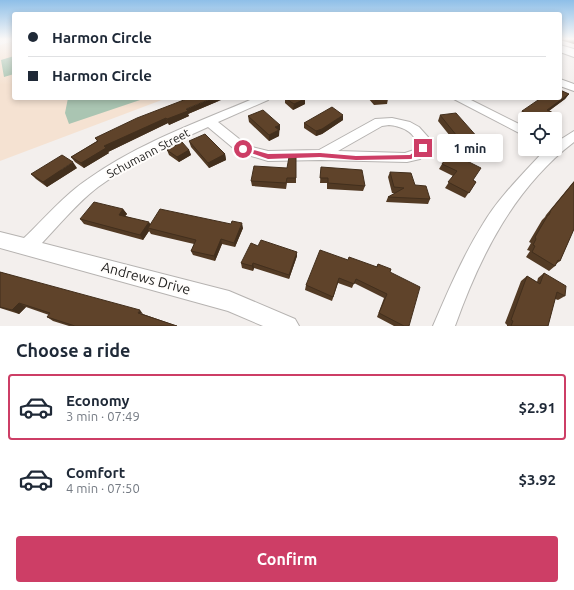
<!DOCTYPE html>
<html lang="en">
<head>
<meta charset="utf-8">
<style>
	:root { --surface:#fff; --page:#f2f2f3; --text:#1f2937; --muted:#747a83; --line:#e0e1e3; --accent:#cd3e66 }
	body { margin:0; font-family:Ubuntu,sans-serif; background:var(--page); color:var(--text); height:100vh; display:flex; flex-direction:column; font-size:15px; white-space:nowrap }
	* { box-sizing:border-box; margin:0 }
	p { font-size:13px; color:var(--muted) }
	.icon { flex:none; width:22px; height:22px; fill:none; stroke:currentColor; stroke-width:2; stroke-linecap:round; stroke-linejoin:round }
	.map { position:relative; height:326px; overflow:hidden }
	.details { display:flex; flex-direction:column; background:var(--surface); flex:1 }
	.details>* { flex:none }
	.banner { position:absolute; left:12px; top:12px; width:550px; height:88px; border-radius:4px; box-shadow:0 2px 6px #0003; display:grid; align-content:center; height:88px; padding:0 16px; background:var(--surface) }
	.fabs { position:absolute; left:518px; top:112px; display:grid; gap:8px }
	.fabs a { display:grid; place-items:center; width:44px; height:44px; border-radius:4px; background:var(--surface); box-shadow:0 2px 6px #0003; font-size:20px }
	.end { position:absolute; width:18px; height:18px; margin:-9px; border:5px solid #cd3e66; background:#fff; box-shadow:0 0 0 2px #fff }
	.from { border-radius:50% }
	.bubble { position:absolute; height:28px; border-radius:4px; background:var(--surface); box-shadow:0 2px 6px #0003; font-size:13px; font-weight:700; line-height:28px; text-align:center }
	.banner b { display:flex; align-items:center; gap:14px; height:38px; font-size:15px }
	.banner b+b { border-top:1px solid var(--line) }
	.banner i { width:10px; height:10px; background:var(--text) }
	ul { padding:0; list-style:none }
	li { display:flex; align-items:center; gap:12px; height:66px; margin:0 8px 6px; padding:0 8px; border:2px solid transparent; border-radius:4px }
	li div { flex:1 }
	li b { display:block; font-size:15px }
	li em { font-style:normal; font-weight:700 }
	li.selected { border-color:var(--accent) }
	li>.icon { width:36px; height:36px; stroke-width:1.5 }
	h2 { padding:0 16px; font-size:18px; line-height:48px }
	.action { display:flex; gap:8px; margin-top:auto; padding:8px 16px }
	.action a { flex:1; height:46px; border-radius:4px; background:var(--accent); color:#fff; font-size:16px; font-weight:700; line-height:46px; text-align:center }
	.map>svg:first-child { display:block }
	.education { fill:#f5e2d2 }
	.green { fill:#aac5b2 }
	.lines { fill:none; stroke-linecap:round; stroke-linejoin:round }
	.minor-casing { stroke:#b6b3b1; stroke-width:2 }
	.tertiary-casing { stroke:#b6b3b1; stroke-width:2 }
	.minor { fill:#fff; fill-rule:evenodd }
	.tertiary { fill:#fff; fill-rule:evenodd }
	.wall { fill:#523a24 }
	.shaded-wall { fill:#422f1d }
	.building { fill:#5f432a; stroke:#422f1d }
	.route { fill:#cd3e66 }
	.labels { text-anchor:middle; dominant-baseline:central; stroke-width:4; stroke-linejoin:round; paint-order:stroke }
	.street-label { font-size:12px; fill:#232221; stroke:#fffdfb }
	.near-street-label { font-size:14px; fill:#232221; stroke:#fffdfb }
</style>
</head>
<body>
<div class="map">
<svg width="574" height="326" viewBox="0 0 574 326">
	<rect width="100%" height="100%" fill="#f3efed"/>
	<path class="education" d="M14,41V98H167L0,161V45Z"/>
	<path class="green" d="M14,56V74L4,77L1,60Z
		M68,98H146L69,124L65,113Z"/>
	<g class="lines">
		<g class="minor-casing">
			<path id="minor" d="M560,79L574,84V91L560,86Z
				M255,98H270L268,100L218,122L248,146L268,151L319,150L375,119L392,118L410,122L419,127L428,137V150L420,159L407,162L321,160L268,161L238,152L208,127C170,144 132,162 98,187C77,203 60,224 42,243L229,291L295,319L299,326H263L228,311L0,248V232L24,238C45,218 64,195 88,179C139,143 198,122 255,98ZM389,125C401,126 422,134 414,150L405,153L338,151L382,126Z
				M452,98H467L525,127V136Z
				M574,131V142C514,188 480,256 455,326H433C448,291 463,256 483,224C499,197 523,174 544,151L555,149V143Z"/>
		</g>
		<g class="tertiary-casing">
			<path id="tertiary" d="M560,45L574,49V57L560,52Z"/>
		</g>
		<use href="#minor" class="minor"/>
		<use href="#tertiary" class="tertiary"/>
	</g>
	<path class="wall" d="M560,39H574V44L560,40Z
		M569,94L565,99L549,111L560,116L555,122V119H525V120L518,117L522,111Z
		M285,98H304L305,104L293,110L285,103Z
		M368,98H388V99L387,104L374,105Z
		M221,100L188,114L189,116L169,125L168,123L108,152L109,153L84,168L75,162L71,157L97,141L95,138Z
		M440,115L479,139L475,144L458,146L438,121Z
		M248,116L280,125L279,136L269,141L249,122Z
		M343,120L322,134L316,136L304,128V123Z
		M189,141L225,154L226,160L209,168L191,147Z
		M167,150H189L191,155L179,162L169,155Z
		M449,154L473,180L476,182L465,198L445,188L453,176L439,169L442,164Z
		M296,157V183H287L286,189L252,186L251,181L287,168Z
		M321,167L365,186L363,191L327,189V183H320Z
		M77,168L47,187L36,179L31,174Z
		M390,172L415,185L430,199L428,204L386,202L388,197L395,193H392L388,177Z
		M574,181V229L560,261L556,264L555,266L549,271L526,257L530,251L527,250L531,243L529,242L542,220L545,217L546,215Z
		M123,209L127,214L125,216L151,224L243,228L235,247L222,244L215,261L193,255L191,251L194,244L151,234L149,231L143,240L84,224L80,219Z
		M258,246L297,256L289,279L254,268L253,271L242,268L241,263Z
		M348,260L376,267L378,264L390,272L409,326H394L377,317L384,298L354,283L352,288L338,283L332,301L305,290L306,285Z
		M0,272L143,314L177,326H69L53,321L47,317L49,315L26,307L19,314L0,308Z
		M544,273L565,296L558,300L555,299L548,326H507V325L505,323L521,281L527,276L537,282L538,278Z"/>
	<path class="shaded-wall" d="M569,94L565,99L543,115L547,110Z
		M213,98H221V100L188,114L189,116L169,125L167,119L186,109Z
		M305,99V104L293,110L294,104Z
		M343,115V120L322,134L316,136V131Z
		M166,118L168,123L108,152L109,153L84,168L81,163L104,146Z
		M280,125V130L275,132V127Z
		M279,130V136L269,141V135Z
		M189,150L191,155L179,162L177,157Z
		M225,154L226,160L209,168L208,163Z
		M73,162L77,168L47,187L43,182Z
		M123,209L127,214L122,220L119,215Z
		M149,222L152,227L148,228L149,231L143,240L140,235Z
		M242,223L243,228L235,247L234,243Z
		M221,239L222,244L215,261L214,256Z
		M297,252V256L289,279V275Z
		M253,263L254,268L253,271L252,266Z
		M19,303L26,307L19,314L12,310Z
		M140,310L143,314L138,313Z"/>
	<path class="building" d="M560,90L569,94L547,110L560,116L555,120V119H536L522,111L541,98H560Z
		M189,98H213L186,109L188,111L167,119L166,118L104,146L106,148L81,163L71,157L98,141L95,138L137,118Z
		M285,98H304L305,99L294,104Z
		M373,98H388V99L375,100Z
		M332,107L343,115L322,129L316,131L304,123Z
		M263,110L280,125L275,127L279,130L269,135L248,116Z
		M456,113L479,139L461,141L440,115Z
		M205,134L225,154L208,163L189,141Z
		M182,142L189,150L177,157L167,150Z
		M449,154H453L481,168L473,180L476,182L469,193L448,182L457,171L442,164Z
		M62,155L73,162L43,182L31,174Z
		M289,157H296V178H287L286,183L251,181L254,166L287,168Z
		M321,167L362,170L365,186L328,183V178H320Z
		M390,172L411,173L415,185L426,186L430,199L388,197L404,188L394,187Z
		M574,182V229L560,261L558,260L555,266L532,252L535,246L533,245L536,239L535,237L548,215H549L551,210Z
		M94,202L123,209L119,215L149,222L140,235L80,219Z
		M160,209L231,224L232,221L242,223L234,243L221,239L214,256L191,251L196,240L148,228Z
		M261,240L297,252L289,275L253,263L252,266L241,263L251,243L258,246Z
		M320,250L348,260L349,257L377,267L378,264L391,269L390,272L420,287L409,326H404L379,313L387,294L356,279L354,284L339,278L333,297L306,285Z
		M0,272L140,310L138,313L177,326H75L47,317L50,313L19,303L12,310L0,307Z
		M544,273L566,286L565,296L557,292L548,326H511L513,321L511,320L527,276L540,284Z"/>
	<linearGradient id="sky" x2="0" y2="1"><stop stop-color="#8ebfe8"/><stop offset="0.46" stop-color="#faf8f7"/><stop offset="1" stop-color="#faf8f7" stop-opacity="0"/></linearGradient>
	<rect width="574" height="85" fill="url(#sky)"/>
	<path class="route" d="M423,145L426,148L423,153L411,159L356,160L320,157L268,159L240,149L243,147L268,154L320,153L356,156L410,155Z"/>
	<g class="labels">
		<g class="street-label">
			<text transform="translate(148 153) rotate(-28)">Schumann Street</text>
		</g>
		<g class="near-street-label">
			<text transform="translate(146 278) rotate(15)">Andrews Drive</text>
		</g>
	</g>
</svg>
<div class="fabs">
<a><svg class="icon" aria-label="locate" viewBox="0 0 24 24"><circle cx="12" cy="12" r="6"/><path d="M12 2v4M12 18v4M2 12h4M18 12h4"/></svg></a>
</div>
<i class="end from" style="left:243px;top:149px"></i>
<i class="end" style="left:423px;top:148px"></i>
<div class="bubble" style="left:437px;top:134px;width:66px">1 min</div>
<div class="banner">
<b><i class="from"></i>Harmon Circle</b>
<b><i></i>Harmon Circle</b>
</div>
</div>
<section class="details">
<h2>Choose a ride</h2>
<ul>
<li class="selected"><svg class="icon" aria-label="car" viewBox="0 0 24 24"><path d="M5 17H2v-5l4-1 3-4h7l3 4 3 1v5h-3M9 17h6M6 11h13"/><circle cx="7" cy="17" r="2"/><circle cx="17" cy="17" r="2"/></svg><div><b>Economy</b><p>3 min · 07:49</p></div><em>$2.91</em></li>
<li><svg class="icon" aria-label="car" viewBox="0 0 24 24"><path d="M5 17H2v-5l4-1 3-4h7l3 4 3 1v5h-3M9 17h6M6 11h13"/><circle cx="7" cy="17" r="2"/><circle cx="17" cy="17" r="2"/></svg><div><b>Comfort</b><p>4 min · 07:50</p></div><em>$3.92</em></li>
</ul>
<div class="action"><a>Confirm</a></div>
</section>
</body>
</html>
